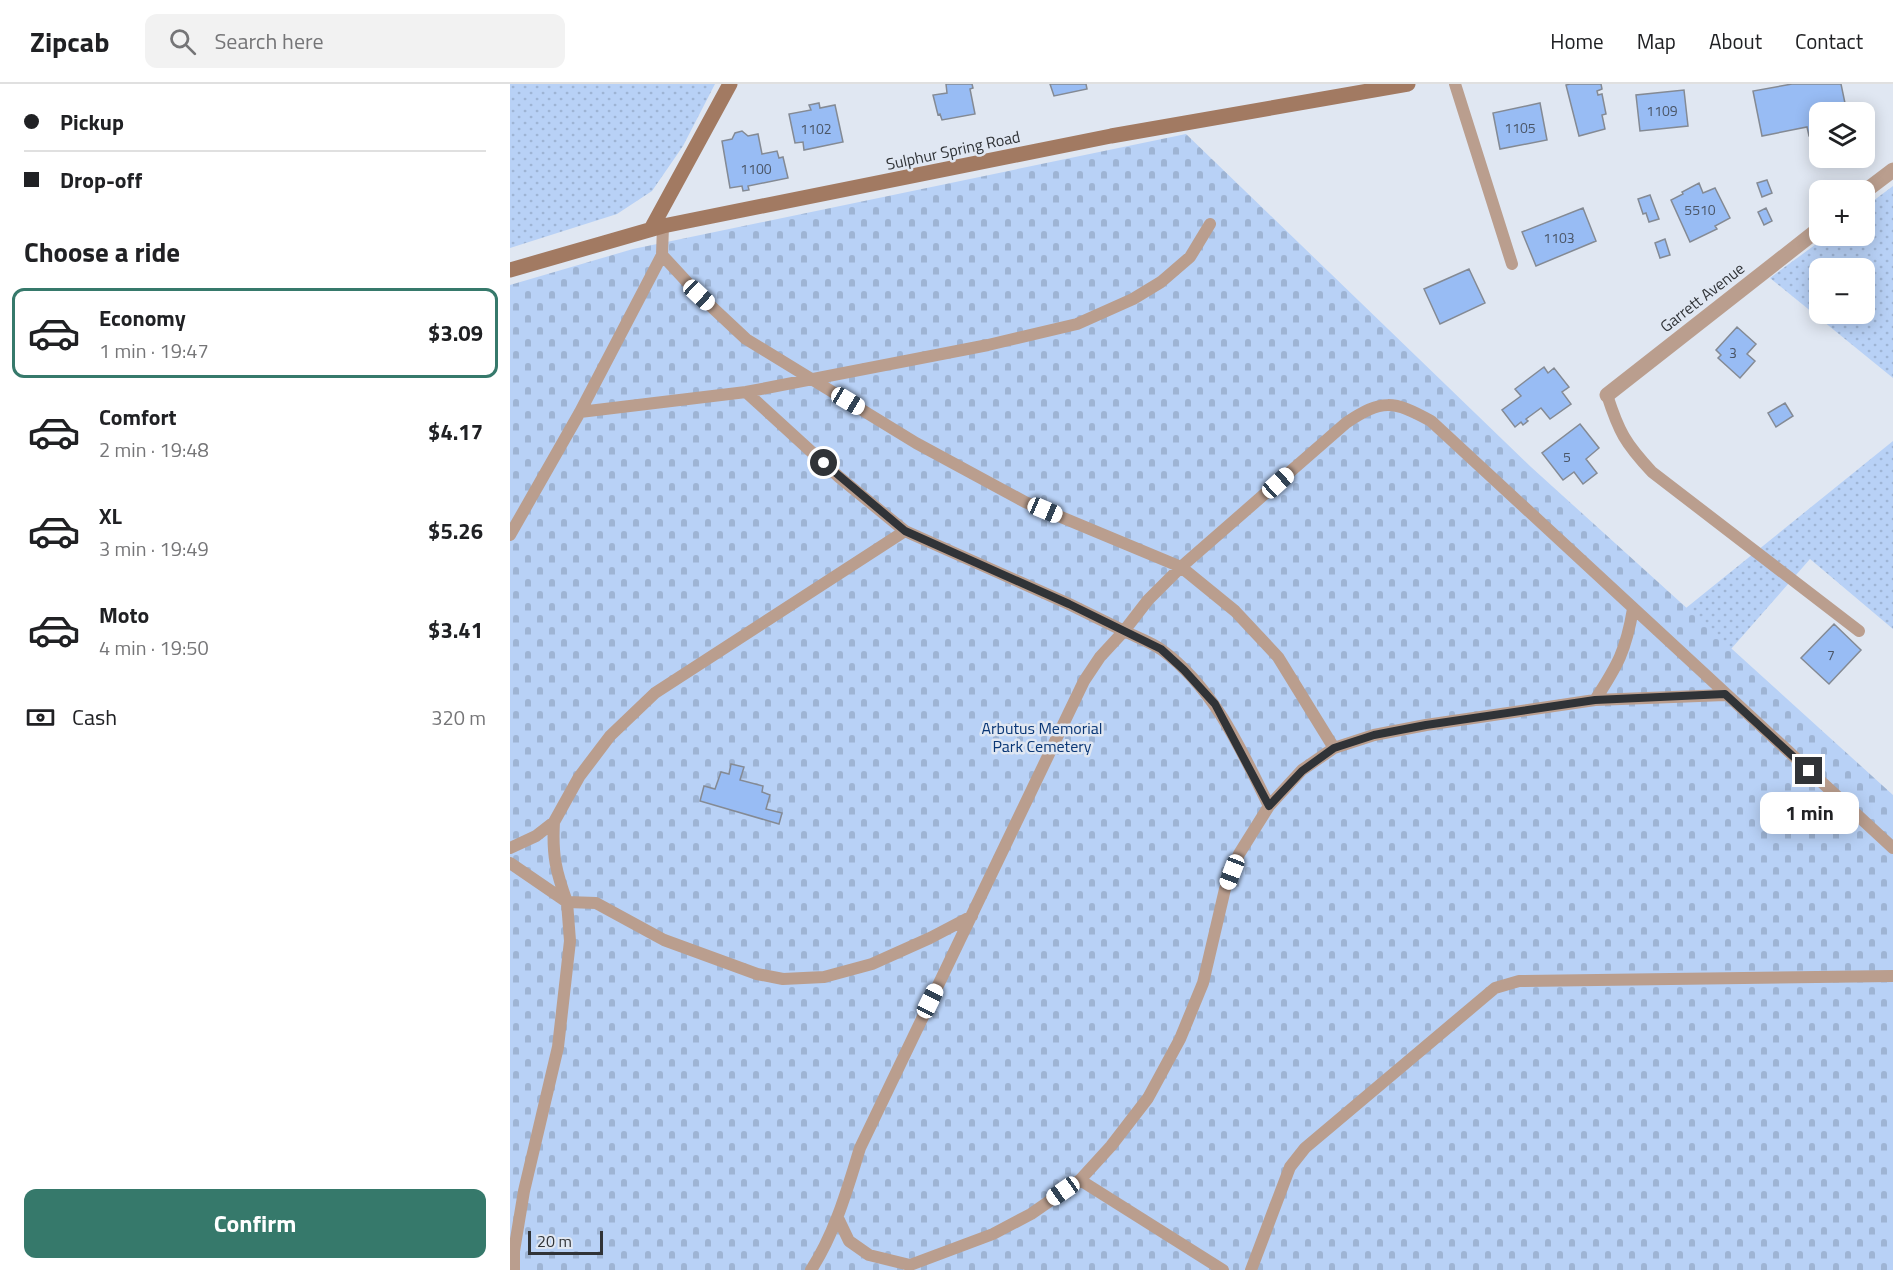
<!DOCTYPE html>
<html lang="en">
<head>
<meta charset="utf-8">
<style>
	:root { --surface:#fff; --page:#f2f2f2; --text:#202124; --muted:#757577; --line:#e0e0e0; --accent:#36796b }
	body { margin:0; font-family:"Titillium Web",sans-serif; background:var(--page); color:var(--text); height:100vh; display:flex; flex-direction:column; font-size:22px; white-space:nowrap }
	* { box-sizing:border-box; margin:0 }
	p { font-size:20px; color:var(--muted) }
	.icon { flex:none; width:33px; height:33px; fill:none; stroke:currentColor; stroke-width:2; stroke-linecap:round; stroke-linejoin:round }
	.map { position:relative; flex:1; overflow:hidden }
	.side { display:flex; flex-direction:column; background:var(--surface); width:510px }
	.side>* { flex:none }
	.banner { display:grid; align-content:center; height:132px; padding:0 24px; background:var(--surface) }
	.tools { position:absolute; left:1299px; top:18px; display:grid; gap:12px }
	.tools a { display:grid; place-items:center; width:66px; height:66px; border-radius:12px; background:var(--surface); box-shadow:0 3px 15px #0003; font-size:30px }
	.scale { position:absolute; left:18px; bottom:15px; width:75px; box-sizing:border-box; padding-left:6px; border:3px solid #303337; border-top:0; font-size:16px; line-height:21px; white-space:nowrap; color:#303337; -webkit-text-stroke:4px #e0e7f2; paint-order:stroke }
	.end { position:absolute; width:27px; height:27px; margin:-14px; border:8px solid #303337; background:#fff; box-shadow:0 0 0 3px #fff }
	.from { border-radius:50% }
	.bubble { position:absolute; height:42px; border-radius:12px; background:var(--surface); box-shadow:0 3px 15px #0003; font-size:20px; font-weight:700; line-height:42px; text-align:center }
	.car { position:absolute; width:18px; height:36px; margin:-18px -9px; border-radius:8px; box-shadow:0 0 4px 2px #0007; background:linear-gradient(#fff 24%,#345 0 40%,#fff 0 76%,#345 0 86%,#fff 0) }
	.banner b { display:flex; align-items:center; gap:21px; height:57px; font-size:22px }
	.banner b+b { border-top:2px solid var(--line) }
	.banner i { width:15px; height:15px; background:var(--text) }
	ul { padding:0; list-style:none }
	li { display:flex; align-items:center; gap:18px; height:90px; margin:0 12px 9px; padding:0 12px; border:3px solid transparent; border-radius:12px }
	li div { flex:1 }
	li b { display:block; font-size:22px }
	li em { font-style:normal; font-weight:700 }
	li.current { border-color:var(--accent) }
	li>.icon { width:54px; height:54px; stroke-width:1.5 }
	h2 { padding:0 24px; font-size:27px; line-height:72px }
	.pay { display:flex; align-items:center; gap:15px; height:66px; padding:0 24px; font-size:22px }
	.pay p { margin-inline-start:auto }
	.primary-button { display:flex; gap:12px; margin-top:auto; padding:12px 24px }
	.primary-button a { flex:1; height:69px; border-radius:12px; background:var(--accent); color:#fff; font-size:24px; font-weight:700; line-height:69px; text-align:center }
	header { display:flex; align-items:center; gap:36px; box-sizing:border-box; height:84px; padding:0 30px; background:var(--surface); border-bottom:2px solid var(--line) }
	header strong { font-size:28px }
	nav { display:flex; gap:33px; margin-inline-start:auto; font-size:21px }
	.search { width:420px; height:54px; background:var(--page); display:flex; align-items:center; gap:15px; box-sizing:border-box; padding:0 21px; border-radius:12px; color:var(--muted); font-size:22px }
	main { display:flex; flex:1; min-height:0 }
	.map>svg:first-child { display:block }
	.green { fill:url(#green-dots); fill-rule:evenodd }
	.cemetery { fill:url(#cemetery-stones) }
	.building { fill:#98bcf4; stroke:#848a94; stroke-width:1.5 }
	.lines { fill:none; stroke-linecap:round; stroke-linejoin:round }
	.lane { stroke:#ba9e8e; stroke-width:12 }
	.street { stroke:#ba9e8e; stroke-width:15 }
	.secondary { stroke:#a27a62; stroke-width:15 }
	.route { stroke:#303337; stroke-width:8 }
	.labels { text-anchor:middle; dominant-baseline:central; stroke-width:5; stroke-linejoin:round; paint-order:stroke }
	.number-label { font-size:14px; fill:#4a5566 }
	.street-label { font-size:16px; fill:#303337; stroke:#e0e7f2 }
	.park-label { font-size:16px; fill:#093675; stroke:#e0e7f2 }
</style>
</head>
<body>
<header>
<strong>Zipcab</strong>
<div class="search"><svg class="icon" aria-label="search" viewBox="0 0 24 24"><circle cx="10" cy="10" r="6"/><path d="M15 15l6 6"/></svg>Search here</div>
<nav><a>Home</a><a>Map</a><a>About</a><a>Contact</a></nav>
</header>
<main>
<section class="side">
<div class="banner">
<b><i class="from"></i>Pickup</b>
<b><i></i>Drop-off</b>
</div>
<h2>Choose a ride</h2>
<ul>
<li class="current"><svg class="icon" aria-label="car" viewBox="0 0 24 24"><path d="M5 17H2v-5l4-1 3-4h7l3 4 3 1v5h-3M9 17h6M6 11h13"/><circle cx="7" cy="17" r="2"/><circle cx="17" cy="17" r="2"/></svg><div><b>Economy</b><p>1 min · 19:47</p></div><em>$3.09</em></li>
<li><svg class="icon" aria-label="car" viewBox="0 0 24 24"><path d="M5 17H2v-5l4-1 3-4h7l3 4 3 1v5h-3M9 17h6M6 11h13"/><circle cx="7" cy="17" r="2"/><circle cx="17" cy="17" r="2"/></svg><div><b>Comfort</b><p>2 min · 19:48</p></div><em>$4.17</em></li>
<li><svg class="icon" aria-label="car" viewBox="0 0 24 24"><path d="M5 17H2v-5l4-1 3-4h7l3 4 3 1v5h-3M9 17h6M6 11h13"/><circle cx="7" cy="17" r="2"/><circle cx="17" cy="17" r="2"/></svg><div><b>XL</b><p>3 min · 19:49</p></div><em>$5.26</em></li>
<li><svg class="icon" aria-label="car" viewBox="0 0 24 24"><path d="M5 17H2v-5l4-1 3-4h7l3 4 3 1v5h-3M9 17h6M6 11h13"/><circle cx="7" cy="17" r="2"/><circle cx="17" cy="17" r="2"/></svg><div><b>Moto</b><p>4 min · 19:50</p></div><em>$3.41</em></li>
</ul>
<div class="pay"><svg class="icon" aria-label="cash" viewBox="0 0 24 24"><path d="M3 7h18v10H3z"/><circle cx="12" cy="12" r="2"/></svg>Cash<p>320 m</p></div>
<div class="primary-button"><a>Confirm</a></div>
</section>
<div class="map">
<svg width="1383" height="1186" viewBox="0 0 1383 1186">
	<defs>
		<pattern id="green-dots" width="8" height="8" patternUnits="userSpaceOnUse" patternTransform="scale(1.5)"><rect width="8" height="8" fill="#b8d1f6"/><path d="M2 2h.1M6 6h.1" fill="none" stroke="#9eb4d4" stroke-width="1.8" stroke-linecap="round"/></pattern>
		<pattern id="cemetery-stones" width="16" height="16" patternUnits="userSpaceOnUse" patternTransform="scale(1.5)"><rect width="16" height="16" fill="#b8d1f6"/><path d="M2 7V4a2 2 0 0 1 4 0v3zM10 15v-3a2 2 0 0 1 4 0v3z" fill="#9eb4d4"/></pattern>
	</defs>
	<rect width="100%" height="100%" fill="#e0e7f2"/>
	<path class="green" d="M0,0H205L173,62L142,107L107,130L0,164Z
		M1383,102V294L1260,194L1317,152H1354L1355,123ZM1354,184V230H1310V184Z
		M1383,357V545L1300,475L1221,565L1176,524Z"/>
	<path class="cemetery" d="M676,50L1021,383L1383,711V1186H0V201L123,165Z"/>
	<path class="building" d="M436,0H462L463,4L460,5L465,30L432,36L430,30L428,31L423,11L437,9Z
		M540,0H576L577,5L544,12Z
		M1060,0H1091L1092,5L1087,7L1088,11L1092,10L1096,30L1092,31L1095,45L1069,52L1056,1Z
		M1282,0H1331L1336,24L1323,26V28H1310V50L1299,52L1297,43L1252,52L1243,7Z
		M1174,6L1178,42L1130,47L1126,11Z
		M309,19L310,24L325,21L333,58L294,66L293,58L285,59L279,30L301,26L299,21Z
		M1030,19L1037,56L990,65L983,29Z
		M232,47L238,52L248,50L252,70L267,67L269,74L273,73L278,94L238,102L239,106L233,107L232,102L220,104L212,57L222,55L225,49Z
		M1257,96L1262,109L1252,113L1247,99Z
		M1189,99L1193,109L1205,104L1220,134L1205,142L1207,145L1180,158L1161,116L1173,110L1172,108Z
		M1140,111L1149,135L1139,138L1136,129L1133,130L1128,115Z
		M1073,124L1086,157L1026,182L1012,148Z
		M1256,124L1262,137L1254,141L1248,128Z
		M1155,155L1160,171L1150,174L1145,159Z
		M959,185L975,219L930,240L914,205Z
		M1227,243L1246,260L1237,270L1245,277L1230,294L1208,274L1211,271L1206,266Z
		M1034,283L1038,289L1044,284L1059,303L1052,308L1061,320L1040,335L1031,324L1016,335L1018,337L1013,341L1011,338L1005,343L992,326L1011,312L1005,305Z
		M1275,319L1283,332L1266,343L1258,329Z
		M1070,340L1089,364L1076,375L1087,389L1073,400L1064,388L1053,396L1032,369Z
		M1324,540L1351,566L1319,600L1291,574Z
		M221,680L234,683L230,696L253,702L252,708L260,711L256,725L272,729L269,740L190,717L194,702L205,705L211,688L219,690Z"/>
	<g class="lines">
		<path class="lane" d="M945,0L1002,180
			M152,171L189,211L236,255L406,359L515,418L671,483L725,527L768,573L824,664
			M236,308L329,393L395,447
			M1097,311C1109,348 1115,359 1142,388L1349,547
			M70,328L236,308L478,261L567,240L623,215L651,198L680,173L700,140
			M0,451L70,328L152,171L153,142
			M1085,616C1108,581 1116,566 1123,525
			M759,722C731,665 704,604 652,566C641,558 626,553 614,547L638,516L671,483L836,339C872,315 883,316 921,337L1383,764
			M44,738C42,771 46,788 57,818L86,819L154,856L247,890L273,895L314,893L362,880L420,854L462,832
			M0,764L26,752L44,738L69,693L100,652L145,609L395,447L559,520L614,547L590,573L574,597L350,1064C337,1106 325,1149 301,1186
			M0,779L57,818L60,857L48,963L14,1107L4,1167V1186
			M570,1096L713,1186
			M328,1134L339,1157L359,1171L400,1181L483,1150L521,1130L570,1096L601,1062L638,1014L670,955L693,899L715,805L729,770L759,722L792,686L824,664L864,651L916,641L1085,616L1215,611
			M741,1186L780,1083L795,1064L985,904L1009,897L1383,892"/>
		<path class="street" d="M1354,108L1383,86
			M1097,311L1310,144"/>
		<path class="secondary" d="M141,145L220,0
			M0,186L153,142L601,52L898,0"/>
	</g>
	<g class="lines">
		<path class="route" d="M314,379L395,447L559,520L651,565L674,586L705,620L759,722L792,687L824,664L864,651L916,641L1085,616L1215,610L1299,687"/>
	</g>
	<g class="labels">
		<g class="number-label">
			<text x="1152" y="26">1109</text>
			<text x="1010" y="43">1105</text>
			<text x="306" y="44">1102</text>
			<text x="246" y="84">1100</text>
			<text x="1190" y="125">5510</text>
			<text x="1049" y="153">1103</text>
			<text x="1223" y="268">3</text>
			<text x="1057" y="372">5</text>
			<text x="1321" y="570">7</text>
		</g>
		<g class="street-label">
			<text transform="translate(443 66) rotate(-12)">Sulphur Spring Road</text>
			<text transform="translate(1192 213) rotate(-38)">Garrett Avenue</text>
		</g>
		<g class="park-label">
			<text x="532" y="644">Arbutus Memorial<tspan x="532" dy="18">Park Cemetery</tspan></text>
		</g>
	</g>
</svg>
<div class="tools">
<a><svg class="icon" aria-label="layers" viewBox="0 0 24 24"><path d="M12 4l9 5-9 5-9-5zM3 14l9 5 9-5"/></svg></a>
<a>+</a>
<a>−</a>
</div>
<div class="scale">20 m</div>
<i class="end from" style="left:314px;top:379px"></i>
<i class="end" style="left:1299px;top:687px"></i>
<div class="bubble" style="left:1250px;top:708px;width:99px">1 min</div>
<i class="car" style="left:189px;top:211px;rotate:133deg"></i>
<i class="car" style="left:338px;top:317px;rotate:121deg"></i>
<i class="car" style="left:768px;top:399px;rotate:48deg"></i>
<i class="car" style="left:535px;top:426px;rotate:113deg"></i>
<i class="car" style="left:722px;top:788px;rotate:201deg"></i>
<i class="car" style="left:420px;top:917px;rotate:26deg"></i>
<i class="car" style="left:553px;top:1107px;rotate:235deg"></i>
</div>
</main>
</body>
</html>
